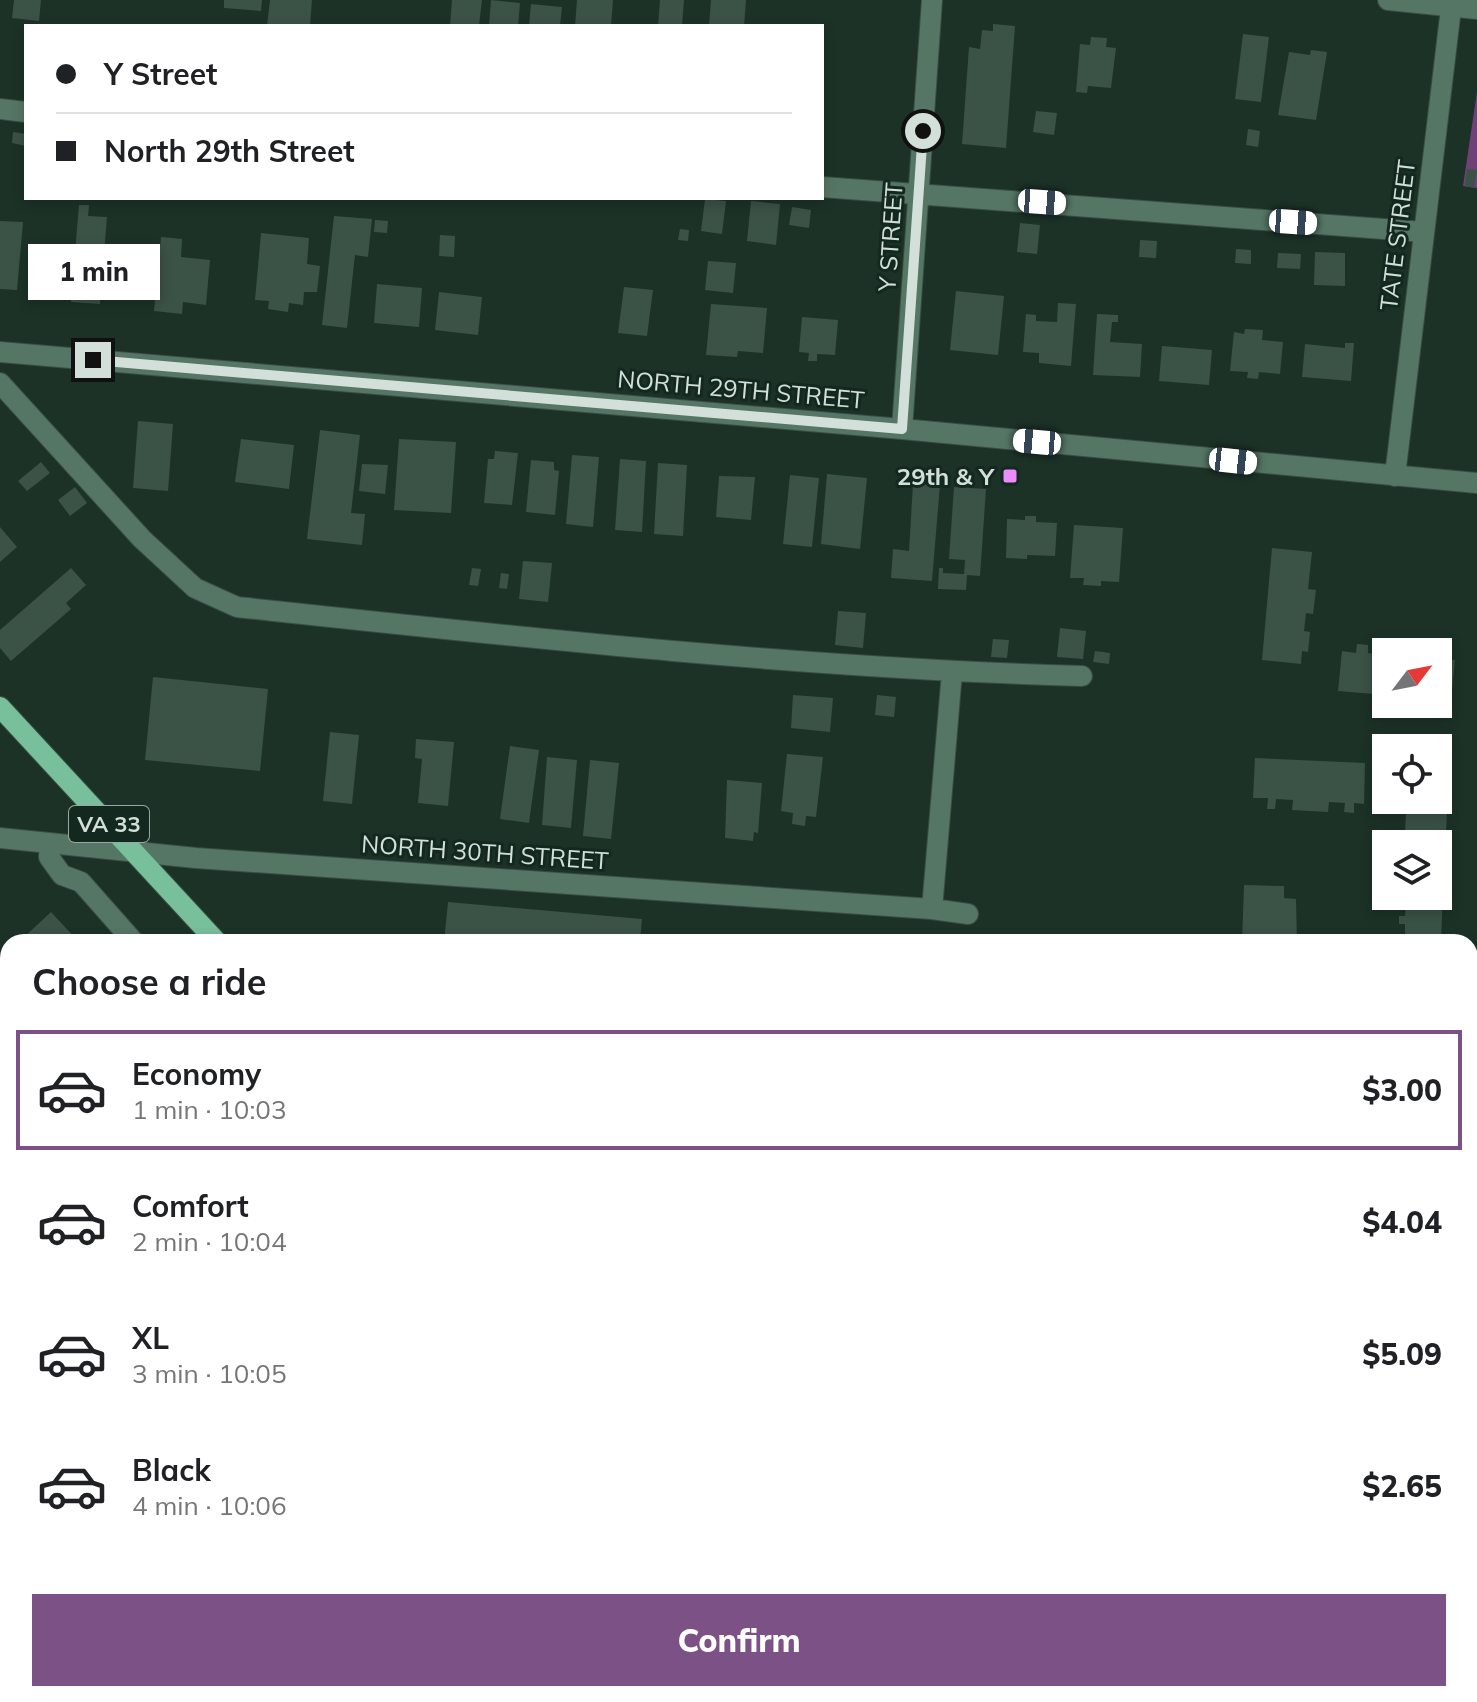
<!DOCTYPE html>
<html lang="en">
<head>
<meta charset="utf-8">
<style>
	:root { --surface:#fff; --page:#f2f2f2; --text:#202124; --muted:#757577; --line:#e0e0e0; --accent:#7c5185 }
	body { margin:0; font-family:Mulish,sans-serif; background:var(--page); color:var(--text); height:100vh; display:flex; flex-direction:column; font-size:30px; white-space:nowrap }
	* { box-sizing:border-box; margin:0 }
	p { font-size:26px; color:var(--muted) }
	.icon { flex:none; width:44px; height:44px; fill:none; stroke:currentColor; stroke-width:2; stroke-linecap:round; stroke-linejoin:round }
	.map { position:relative; flex:1; overflow:hidden }
	.side { position:absolute; left:0px; top:934px; width:1478px; height:768px; display:flex; flex-direction:column; background:var(--surface); border-radius:24px 24px 0 0; box-shadow:0 4px 12px #0003 }
	.side>* { flex:none }
	.hud { position:absolute; left:24px; top:24px; width:800px; height:176px; border-radius:0px; box-shadow:0 4px 12px #0003; display:grid; align-content:center; height:176px; padding:0 32px; background:var(--surface) }
	.needle { width:52px; rotate:58deg }
	.buttons { position:absolute; left:1372px; top:638px; display:grid; gap:16px }
	.buttons a { display:grid; place-items:center; width:80px; height:80px; border-radius:0px; background:var(--surface); box-shadow:0 4px 12px #0003; font-size:40px }
	.end { position:absolute; width:36px; height:36px; margin:-18px; border:10px solid #d3e0d9; background:#111; box-shadow:0 0 0 4px #111 }
	.from { border-radius:50% }
	.bubble { position:absolute; height:56px; border-radius:0px; background:var(--surface); box-shadow:0 4px 12px #0003; font-size:26px; font-weight:800; line-height:56px; text-align:center }
	.car { position:absolute; width:24px; height:48px; margin:-24px -12px; border-radius:10px; box-shadow:0 0 6px 2px #0007; background:linear-gradient(#fff 24%,#345 0 40%,#fff 0 76%,#345 0 86%,#fff 0) }
	.hud b { display:flex; align-items:center; gap:28px; height:76px; font-size:30px }
	.hud b+b { border-top:2px solid var(--line) }
	.hud i { width:20px; height:20px; background:var(--text) }
	ul { padding:0; list-style:none }
	li { display:flex; align-items:center; gap:24px; height:120px; margin:0 16px 12px; padding:0 16px; border:4px solid transparent; border-radius:0px }
	li div { flex:1 }
	li b { display:block; font-size:30px }
	li em { font-style:normal; font-weight:800 }
	li.current { border-color:var(--accent) }
	li>.icon { width:72px; height:72px; stroke-width:1.5 }
	h2 { padding:0 32px; font-size:36px; line-height:96px }
	.primary-button { display:flex; gap:16px; margin-top:auto; padding:16px 32px }
	.primary-button a { flex:1; height:92px; border-radius:0px; background:var(--accent); color:#fff; font-size:32px; font-weight:800; line-height:92px; text-align:center }
	.map>svg:first-child { display:block }
	.green { fill:#704078 }
	.building { fill:#3b5246 }
	.lines { fill:none; stroke-linecap:round; stroke-linejoin:round }
	.minor-casing { stroke:#394e43; stroke-width:22 }
	.major-casing { stroke:#394e43; stroke-width:22 }
	.minor { stroke:#557665; stroke-width:20 }
	.major { stroke:#78bf9c; stroke-width:20 }
	.route { stroke:#d3e0d9; stroke-width:10 }
	.poi-dot { fill:#ec8cfb; stroke:#13281e; stroke-width:3 }
	.labels { text-anchor:middle; dominant-baseline:central; stroke-width:6; stroke-linejoin:round; paint-order:stroke }
	.shield { fill:#13281e; stroke:#99a9a1; stroke-width:2 }
	.shield-label { font-size:22px; font-weight:bold; fill:#d3e0d9 }
	.street-label { font-size:24px; fill:#d3e0d9; stroke:#13281e }
	.poi-label { font-size:24px; font-weight:bold; fill:#d3e0d9; stroke:#13281e; text-anchor:end }
</style>
</head>
<body>
<div class="map">
<svg width="1477" height="1702" viewBox="0 0 1477 1702">
	<rect width="100%" height="100%" fill="#1c3227"/>
	<path class="green" d="M1477,92V188L1463,186Z
		M465,1694H919L931,1702H459Z"/>
	<path class="building" d="M14,0H41L39,21L12,18Z
		M224,0H262L261,11L224,8Z
		M270,0H312L310,26H267Z
		M452,0H482L479,26H450Z
		M491,0L520,3L518,26H489Z
		M577,0H613L611,26H575Z
		M660,0H684L682,26H658Z
		M711,0H746L744,26H709Z
		M531,4L562,7L560,26H529Z
		M993,24L1015,26L1006,148L962,144L969,47L980,49L982,30L993,31Z
		M1243,34L1269,37L1261,102L1235,99Z
		M1091,37L1107,38L1106,47L1116,48L1111,88L1088,86L1087,93L1076,92L1080,44L1090,45Z
		M1311,50L1327,52L1316,120L1278,115L1289,52L1310,55Z
		M1036,111L1057,113L1054,135L1033,132Z
		M1248,129L1260,131L1258,147L1246,145Z
		M13,132L26,134V146L12,143Z
		M1467,169L1477,170L1474,188L1465,186Z
		M705,199L726,201L722,234L701,231Z
		M751,201L780,204L776,245L747,241Z
		M79,205H89L88,216L107,217L100,304L71,302Z
		M792,207L811,210L809,228L789,225Z
		M334,216L372,219L368,257L355,255L347,328L322,325Z
		M375,220L388,221L387,233L374,232Z
		M0,221L23,222L17,290L0,289Z
		M1020,223L1040,225L1037,254L1017,252Z
		M680,229L689,230L688,241L678,240Z
		M261,233L309,238L307,264L320,266L317,292H304L303,305L289,303L288,312L268,309L269,301L255,300Z
		M440,235L455,236L454,257L439,256Z
		M161,237L182,239L181,257L210,260L206,305L183,302L182,314L154,311Z
		M1140,240L1157,241L1156,258L1139,257Z
		M1236,249L1251,250V264L1235,263Z
		M1315,252L1345,253V286L1314,285Z
		M1278,253L1301,254L1300,269L1277,268Z
		M708,261L736,263L733,293L705,290Z
		M377,284L422,288L419,327L374,323Z
		M624,287L653,290L647,336L618,333Z
		M956,291L1004,296L998,355L950,350Z
		M439,292L482,297L478,335L435,330Z
		M1058,303L1076,304L1071,366L1039,363V353L1023,352L1026,314L1036,315V321L1057,322Z
		M711,304L767,308L763,353L738,351L737,357L706,355Z
		M1097,314L1118,315V322H1112L1110,342L1142,344L1140,377L1093,375Z
		M802,317L838,320L835,355L817,354V361H808L809,353L799,352Z
		M1245,329L1263,330L1262,340L1283,342L1280,374L1259,372L1258,379L1247,378L1248,372L1230,371L1234,332L1244,334Z
		M1345,343H1354L1351,381L1302,377L1305,344L1345,348Z
		M1162,346L1212,350L1209,385L1159,381Z
		M138,421L173,424L168,491L133,488Z
		M320,430L360,435L351,513L365,514L362,545L307,539Z
		M241,439L294,445L289,489L235,482Z
		M399,439L456,442L451,513L394,510Z
		M495,451L518,453L512,505L484,503L488,459H494Z
		M572,455L599,457L593,527L566,524Z
		M620,459L646,461L642,532L615,530Z
		M531,460L554,462V470L559,471L555,515L526,512Z
		M41,462L50,473L27,491L18,481Z
		M658,463L687,465L683,536L654,534Z
		M362,464L388,465L385,494L359,491Z
		M827,474L867,478L860,549L821,544Z
		M790,475L819,478L812,547L783,544Z
		M719,476L755,477L751,520L716,517Z
		M913,484L940,485L932,581L891,578L893,549L909,551Z
		M75,487L87,503L70,516L58,500Z
		M954,487L986,489L980,576L967,575L966,590L938,589L939,568H943V573L964,574L965,560L949,559Z
		M1025,516H1036V522L1057,523L1055,556L1027,555V559L1006,558L1007,519L1025,520Z
		M1074,525L1123,528L1119,582L1101,581V586L1083,585L1084,578H1070Z
		M0,527L17,547L0,562Z
		M1272,548L1312,552L1308,589L1316,590L1313,614L1306,613L1304,631L1310,632L1308,652L1302,651L1301,664L1262,660Z
		M523,561L552,563L548,602L519,599Z
		M71,568L86,585L66,603L71,609L11,661L0,648V630Z
		M472,568L481,569L478,586L469,585Z
		M501,573L509,574L507,589L499,588Z
		M838,611L866,613L863,648L835,645Z
		M1060,628L1086,631L1083,659L1057,657Z
		M993,639L1009,640L1007,658L991,657Z
		M1392,643L1412,646V652H1392Z
		M1357,644L1368,645V653L1386,655V695L1338,691L1342,651L1356,653Z
		M1095,651L1110,653L1109,664L1093,662Z
		M1438,652H1445L1444,659L1455,660L1451,701L1438,700Z
		M153,677L268,689L260,771L145,760Z
		M793,695L833,698L830,732L791,728Z
		M877,695L896,697L894,717L875,715Z
		M330,732L359,735L352,804L323,801Z
		M416,739L454,742L448,806L418,803L422,759L415,758Z
		M510,746L539,750L529,823L500,819Z
		M787,754L823,757L816,817L806,816L805,826L792,824L793,813L781,811Z
		M547,757L577,760L571,828L542,825Z
		M1255,758L1365,763L1364,804L1354,803V813L1344,812L1345,803L1329,802L1328,812L1292,810L1293,800L1276,799L1275,809H1267L1268,798H1253Z
		M590,760L619,763L611,839L583,836Z
		M1438,768H1449L1441,939L1405,938V924H1399V916H1405L1406,903L1393,902V896H1438V844H1397V835H1405L1406,811H1399V802L1438,800Z
		M727,780L762,783L758,833L754,832L753,841L725,838Z
		M1244,885L1284,886V898L1296,899L1297,942H1242Z
		M448,902L642,919L640,942H444Z
		M51,912L79,942H27L23,938Z
		M1477,967V1020L1470,1022V969Z
		M2,1234H8V1271H0Z
		M1477,1449V1572L1470,1584V1461Z
		M0,1457L8,1459V1539L0,1536Z
		M242,1694H290L287,1702H263Z
		M1341,1694H1390L1385,1702H1336Z"/>
	<g class="lines">
		<g class="minor-casing">
			<path id="minor" d="M1388,0L1477,9
				M0,109L26,112
				M822,187L1424,232
				M0,352L902,429L1477,483
				M0,383L142,539L195,588L237,607C518,637 799,668 1082,676
				M902,429L932,0
				M1395,476L1452,0
				M0,838L196,858L932,909L968,914
				M50,843L49,857L62,875L81,882L134,942
				M932,909L952,672
				M0,1064L8,1065
				M1470,1093L1477,1091
				M1470,1282L1476,1325L1470,1337
				M0,1347L8,1349
				M1470,1671L1477,1675
				M164,1702L168,1694
				M377,1702L379,1694
				M1278,1702L1283,1694"/>
		</g>
		<g class="major-casing">
			<path id="major" d="M0,707L217,942
				M966,1694L980,1702"/>
		</g>
		<use href="#minor" class="minor"/>
		<use href="#major" class="major"/>
	</g>
	<g class="lines">
		<path class="route" d="M93,360L902,429L923,131"/>
	</g>
	<rect class="poi-dot" x="1002" y="468" width="16" height="16" rx="4"/>
	<g class="labels">
		<rect class="shield" x="69" y="806" width="80" height="36" rx="6"/>
		<g class="shield-label">
			<text x="109" y="824">VA 33</text>
		</g>
		<g class="street-label">
			<text transform="translate(1397 235) rotate(-83)">TATE STREET</text>
			<text transform="translate(890 237) rotate(-86)">Y STREET</text>
			<text transform="translate(741 389) rotate(5)">NORTH 29TH STREET</text>
			<text transform="translate(485 852) rotate(4)">NORTH 30TH STREET</text>
		</g>
		<g class="poi-label">
			<text x="994" y="476">29th &amp; Y</text>
		</g>
	</g>
</svg>
<div class="buttons">
<a><svg class="needle" viewBox="-14 -14 28 28"><path d="M0-13l5 13h-10z" fill="#e53935"/><path d="M0 13l5-13h-10z" fill="#757577"/></svg></a>
<a><svg class="icon" aria-label="locate" viewBox="0 0 24 24"><circle cx="12" cy="12" r="6"/><path d="M12 2v4M12 18v4M2 12h4M18 12h4"/></svg></a>
<a><svg class="icon" aria-label="layers" viewBox="0 0 24 24"><path d="M12 4l9 5-9 5-9-5zM3 14l9 5 9-5"/></svg></a>
</div>
<i class="end from" style="left:923px;top:131px"></i>
<i class="end" style="left:93px;top:360px"></i>
<div class="bubble" style="left:28px;top:244px;width:132px">1 min</div>
<i class="car" style="left:1042px;top:202px;rotate:94deg"></i>
<i class="car" style="left:1293px;top:222px;rotate:94deg"></i>
<i class="car" style="left:1037px;top:442px;rotate:275deg"></i>
<i class="car" style="left:1233px;top:461px;rotate:96deg"></i>
<div class="hud">
<b><i class="from"></i>Y Street</b>
<b><i></i>North 29th Street</b>
</div>
<section class="side">
<h2>Choose a ride</h2>
<ul>
<li class="current"><svg class="icon" aria-label="car" viewBox="0 0 24 24"><path d="M5 17H2v-5l4-1 3-4h7l3 4 3 1v5h-3M9 17h6M6 11h13"/><circle cx="7" cy="17" r="2"/><circle cx="17" cy="17" r="2"/></svg><div><b>Economy</b><p>1 min · 10:03</p></div><em>$3.00</em></li>
<li><svg class="icon" aria-label="car" viewBox="0 0 24 24"><path d="M5 17H2v-5l4-1 3-4h7l3 4 3 1v5h-3M9 17h6M6 11h13"/><circle cx="7" cy="17" r="2"/><circle cx="17" cy="17" r="2"/></svg><div><b>Comfort</b><p>2 min · 10:04</p></div><em>$4.04</em></li>
<li><svg class="icon" aria-label="car" viewBox="0 0 24 24"><path d="M5 17H2v-5l4-1 3-4h7l3 4 3 1v5h-3M9 17h6M6 11h13"/><circle cx="7" cy="17" r="2"/><circle cx="17" cy="17" r="2"/></svg><div><b>XL</b><p>3 min · 10:05</p></div><em>$5.09</em></li>
<li><svg class="icon" aria-label="car" viewBox="0 0 24 24"><path d="M5 17H2v-5l4-1 3-4h7l3 4 3 1v5h-3M9 17h6M6 11h13"/><circle cx="7" cy="17" r="2"/><circle cx="17" cy="17" r="2"/></svg><div><b>Black</b><p>4 min · 10:06</p></div><em>$2.65</em></li>
</ul>
<div class="primary-button"><a>Confirm</a></div>
</section>
</div>
</body>
</html>
